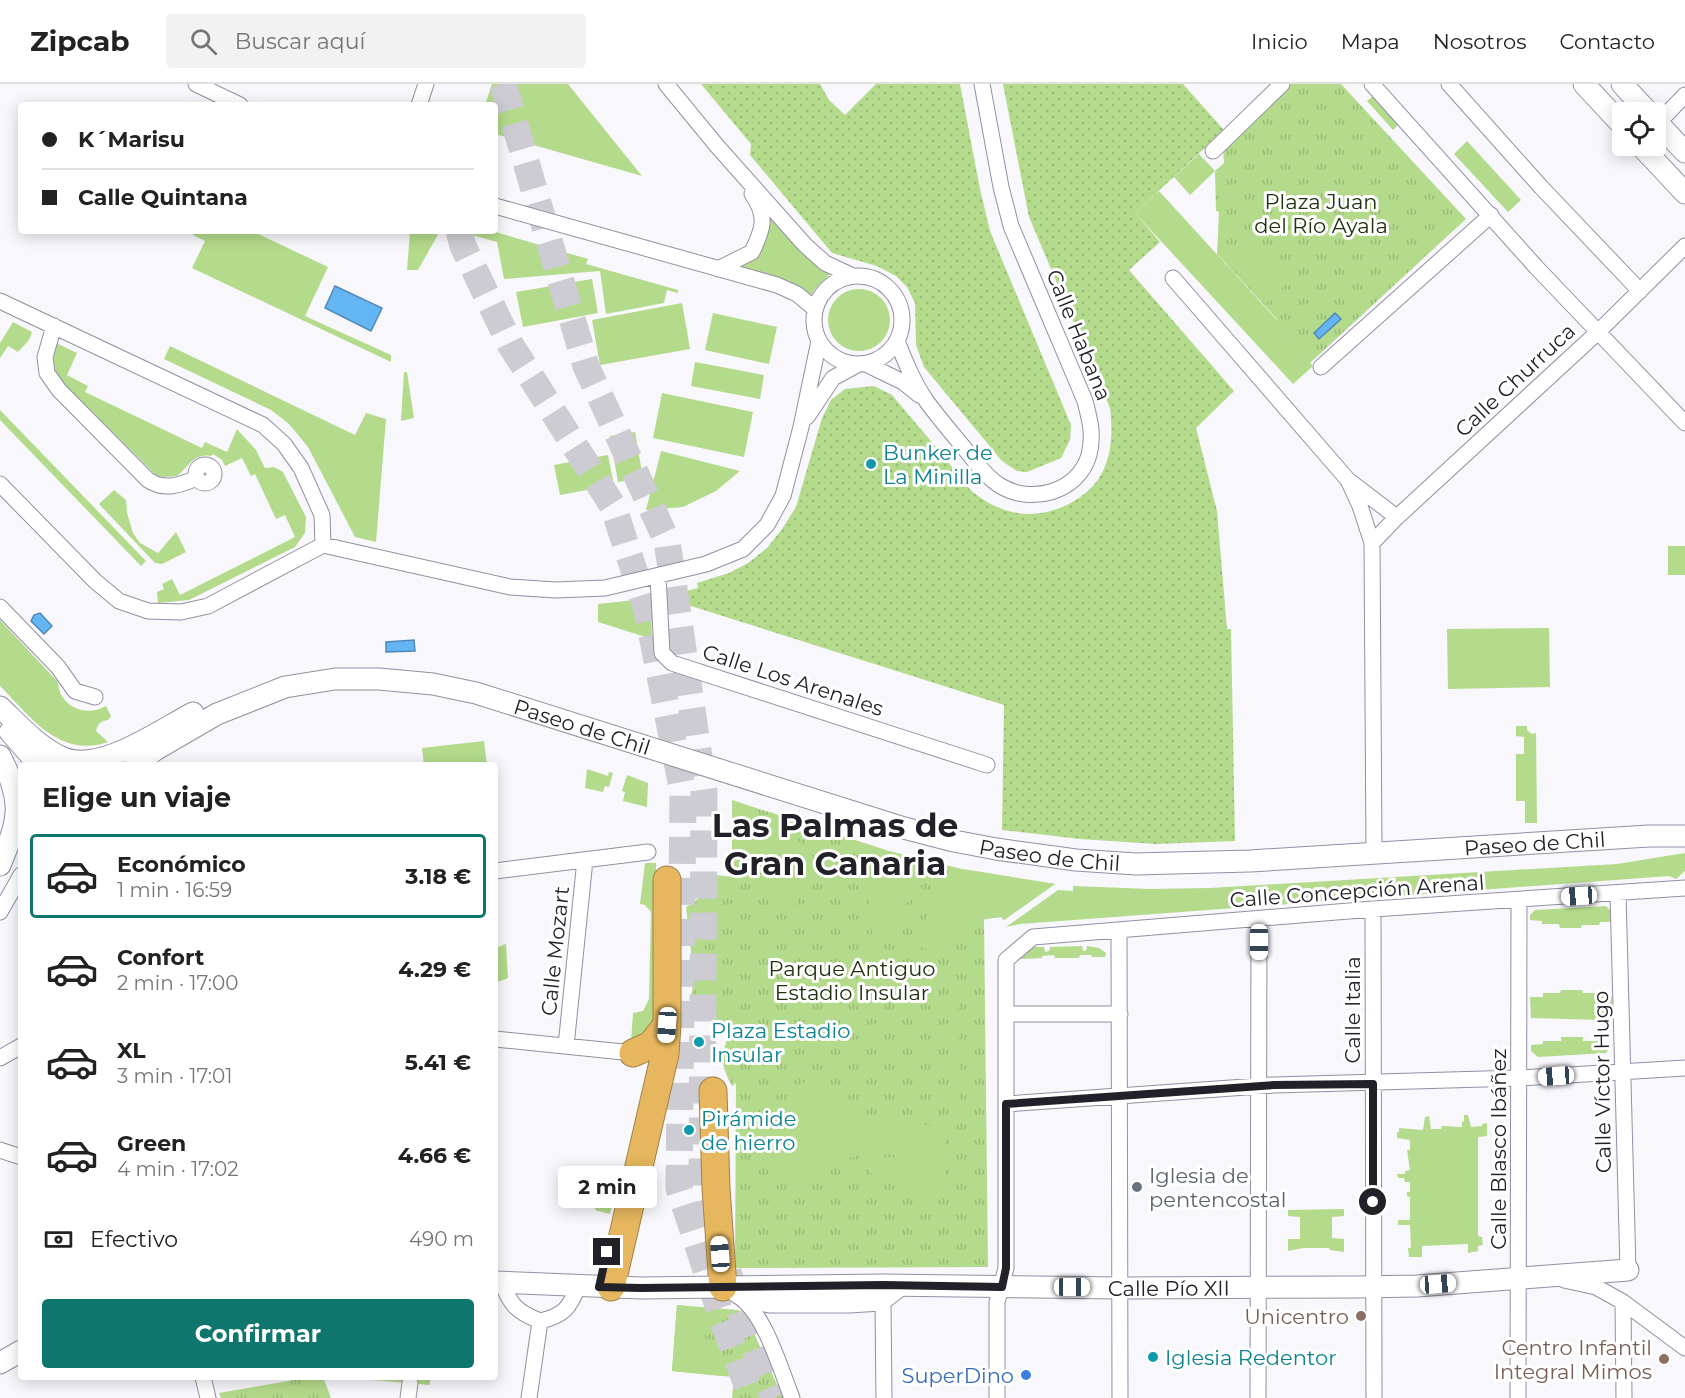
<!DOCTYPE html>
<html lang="es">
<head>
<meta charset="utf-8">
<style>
	:root { --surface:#fff; --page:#f2f2f2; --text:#222; --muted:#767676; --line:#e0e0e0; --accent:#0f766e }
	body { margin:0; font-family:Montserrat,sans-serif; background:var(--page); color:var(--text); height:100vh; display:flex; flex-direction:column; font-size:22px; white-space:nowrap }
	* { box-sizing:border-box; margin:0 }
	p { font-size:20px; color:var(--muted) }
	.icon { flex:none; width:33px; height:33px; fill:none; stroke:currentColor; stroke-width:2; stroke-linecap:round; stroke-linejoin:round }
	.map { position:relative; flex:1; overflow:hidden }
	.details { position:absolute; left:18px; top:678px; width:480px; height:618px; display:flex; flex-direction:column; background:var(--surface); border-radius:6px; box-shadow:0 3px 15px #0003 }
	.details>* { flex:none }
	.guide { position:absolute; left:18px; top:18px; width:480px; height:132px; border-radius:6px; box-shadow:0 3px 15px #0003; display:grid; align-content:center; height:132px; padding:0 24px; background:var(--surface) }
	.buttons { position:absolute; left:1612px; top:18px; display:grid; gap:12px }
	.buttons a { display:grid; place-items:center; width:54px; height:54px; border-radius:6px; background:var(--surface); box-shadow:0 3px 15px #0003; font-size:30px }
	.end { position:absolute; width:27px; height:27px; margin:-14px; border:8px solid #222129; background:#fff; box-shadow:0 0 0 3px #fff }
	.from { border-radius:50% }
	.bubble { position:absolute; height:42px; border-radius:6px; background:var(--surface); box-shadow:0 3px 15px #0003; font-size:20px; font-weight:700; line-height:42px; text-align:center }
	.car { position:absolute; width:18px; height:36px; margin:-18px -9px; border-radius:8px; box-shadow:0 0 4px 2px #0007; background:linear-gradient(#fff 24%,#345 0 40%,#fff 0 76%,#345 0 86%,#fff 0) }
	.guide b { display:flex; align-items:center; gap:21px; height:57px; font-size:22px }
	.guide b+b { border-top:2px solid var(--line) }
	.guide i { width:15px; height:15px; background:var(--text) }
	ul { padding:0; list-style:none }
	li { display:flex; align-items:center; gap:18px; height:84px; margin:0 12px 9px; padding:0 12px; border:3px solid transparent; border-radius:6px }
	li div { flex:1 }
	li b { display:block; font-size:22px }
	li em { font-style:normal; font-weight:700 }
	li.current { border-color:var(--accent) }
	li>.icon { width:54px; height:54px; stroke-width:1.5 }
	h2 { padding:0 24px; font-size:27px; line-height:72px }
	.pay { display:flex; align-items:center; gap:15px; height:66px; padding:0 24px; font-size:22px }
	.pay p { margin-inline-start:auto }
	.cta { display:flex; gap:12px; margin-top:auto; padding:12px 24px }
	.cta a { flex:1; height:69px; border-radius:6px; background:var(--accent); color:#fff; font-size:24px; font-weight:700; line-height:69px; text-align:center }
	header { display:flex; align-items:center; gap:36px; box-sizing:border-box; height:84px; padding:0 30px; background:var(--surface); border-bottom:2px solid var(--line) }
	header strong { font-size:28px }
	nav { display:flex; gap:33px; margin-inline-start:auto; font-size:21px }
	.search { width:420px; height:54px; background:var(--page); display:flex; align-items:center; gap:15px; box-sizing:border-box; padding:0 21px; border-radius:6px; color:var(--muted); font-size:22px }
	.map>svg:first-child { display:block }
	.grass { fill:url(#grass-dots) }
	.park { fill:url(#park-tufts) }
	.garden { fill:#b4da8b }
	.water { fill:#63b6f3; stroke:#5089b6; stroke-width:1.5 }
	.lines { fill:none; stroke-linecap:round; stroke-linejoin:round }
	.highway-tunnel { stroke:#cdccd2; stroke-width:27; stroke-dasharray:27 14; stroke-linecap:butt }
	.street-casing { stroke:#928fa5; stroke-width:17 }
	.secondary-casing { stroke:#928fa5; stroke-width:23 }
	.highway-casing { stroke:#a1824b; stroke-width:29 }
	.street { stroke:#fff; stroke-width:15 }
	.secondary { stroke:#fff; stroke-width:21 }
	.highway { stroke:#e6b75e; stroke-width:27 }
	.route { stroke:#222129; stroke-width:8 }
	.culture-dot { fill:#0f9aa8; stroke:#fff; stroke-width:2 }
	.worship-dot { fill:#6b7280; stroke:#fff; stroke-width:2 }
	.education-dot { fill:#8d6e63; stroke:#fff; stroke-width:2 }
	.shop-dot { fill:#3f7fe0; stroke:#fff; stroke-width:2 }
	.labels { text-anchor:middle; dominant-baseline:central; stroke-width:6; stroke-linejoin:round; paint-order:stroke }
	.park-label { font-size:21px; fill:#21310e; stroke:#fff }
	.street-label { font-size:21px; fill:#222129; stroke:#fff }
	.culture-label { font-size:21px; fill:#0d838f; stroke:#fff; text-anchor:start }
	.worship-label { font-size:21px; fill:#5b616d; stroke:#fff; text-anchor:start }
	.education-label { font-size:21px; fill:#785e54; stroke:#fff; text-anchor:end }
	.shop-label { font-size:21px; fill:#366cbe; stroke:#fff; text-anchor:end }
	.town-label { font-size:33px; font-weight:bold; fill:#222129; stroke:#fff }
</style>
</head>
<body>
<header>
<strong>Zipcab</strong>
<div class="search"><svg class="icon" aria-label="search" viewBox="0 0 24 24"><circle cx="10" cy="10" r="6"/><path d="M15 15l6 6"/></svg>Buscar aquí</div>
<nav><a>Inicio</a><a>Mapa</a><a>Nosotros</a><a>Contacto</a></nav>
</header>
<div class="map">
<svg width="1685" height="1314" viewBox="0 0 1685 1314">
	<defs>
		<pattern id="grass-dots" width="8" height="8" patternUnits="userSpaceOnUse" patternTransform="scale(1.5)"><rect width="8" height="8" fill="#b4da8b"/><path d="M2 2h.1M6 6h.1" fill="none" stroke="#9abb78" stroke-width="1.8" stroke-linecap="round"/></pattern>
		<pattern id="park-tufts" width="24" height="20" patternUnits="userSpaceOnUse" patternTransform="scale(1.5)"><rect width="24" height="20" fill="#b4da8b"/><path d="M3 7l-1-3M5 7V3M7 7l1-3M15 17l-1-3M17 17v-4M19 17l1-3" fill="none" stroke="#9abb78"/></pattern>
	</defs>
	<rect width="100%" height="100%" fill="#f8f7fc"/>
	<path class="grass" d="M701,0H820L829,16L845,31L876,0H960L980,105L990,147L1071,341L1070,356L1061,374L1027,388L1017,387L1002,377L924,283L916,261L915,219L907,203L896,192L877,182L832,169L750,71L751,60Z
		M1003,0H1183L1224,46L1135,129L1160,158L1129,186L1234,307L1196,344L1217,427L1227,545H1231L1235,757L1156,760L1080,755L1002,746L1004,621L672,516L679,505L685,502L686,507L698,504L697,499L729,489L748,479L767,464L782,445L796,423L822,334L831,316L845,305L874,302L892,311C908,330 925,350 942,370C952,382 962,399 974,409C1008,436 1048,437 1083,411C1111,390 1114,356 1110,324L1029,133Z"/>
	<path class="park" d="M1291,0H1341L1466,135L1310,279L1273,239L1277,235L1217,170L1219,128L1216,127L1215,87L1224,79L1223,64L1275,18L1277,11Z
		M732,716L889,767L962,785L1055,800L1004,836L1001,833L984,835L988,1183L735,1184L736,999L732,1002C719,978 722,973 729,948L690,921L694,894L686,823C702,815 706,805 715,791L734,793L732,784Z
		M677,1221L738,1226L745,1229L783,1314H732L734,1293L672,1287Z
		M311,1293H323L331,1314H221L219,1309Z"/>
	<path class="garden" d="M492,0H568L642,92L495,50V21H485Z
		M1373,12L1399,40L1393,46L1367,17Z
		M1467,57L1521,116L1508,128L1454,70Z
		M1199,70L1215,87L1190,111L1174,93Z
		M1159,107L1277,236L1274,240L1313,282L1293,300L1135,129Z
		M766,123L818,183L830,190L815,205L809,215L792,200L785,196L741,183Z
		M195,147H252L328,183L305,232L391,271V278L192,184L205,157L193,151Z
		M410,147H440L418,186H407Z
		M457,147H492L588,175L586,180L678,206V209L667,206L664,219L606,230L600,187L504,195L497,158Z
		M1246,156L1287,200L1265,220L1225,176Z
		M592,195L598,229L523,243L516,208Z
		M828 236a31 31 0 1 1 62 0a31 31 0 1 1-62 0Z
		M682,219L690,265L600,281L592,236Z
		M713,229L777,243L769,280L705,266Z
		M13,238L32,248L29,256L18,268L8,262L0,274V259Z
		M56,259L77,269L67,291L88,302L85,308L202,364L205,358L227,368L237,345L256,366L265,384L274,383L283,388L306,433L305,449L295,463L189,516L158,519L157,508L164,505L162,500L172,495L180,511L295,453L285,431L276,435L255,390L251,392L242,374L225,382L222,376L213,370L211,372C193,369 189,383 177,392L164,393L156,391L62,298C52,283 52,276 56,259Z
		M170,262L355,351L366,329L386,335L376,458L355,453L308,363L289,340L271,326L164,275Z
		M695,278L764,291L760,315L691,302Z
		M404,288H407L414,334L401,337Z
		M662,309L753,328L744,373L653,354Z
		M0,326L146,477L141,482L0,336Z
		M635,348L643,394L618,398L610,352Z
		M661,367L740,387L716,407L683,423L646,426Z
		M608,371L614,401L560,411L554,381Z
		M114,406L126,416L127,429L133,449L140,459L158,469L176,448L186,468L162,480L155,479L99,420Z
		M1668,462H1685V491H1668Z
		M635,516L642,518L651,527L652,555L598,538V520Z
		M0,536L58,598C59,622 85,634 106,622L111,632L108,636C101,637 98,639 96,647L108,658C59,675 30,632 0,602Z
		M1549,544L1550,603L1448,605L1447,545Z
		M1516,642H1527V646L1532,650L1536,649L1537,739H1525V717H1516V670H1524V653L1516,652Z
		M484,657L487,681H424L422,664Z
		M587,685L608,692L609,688L613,689L609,703L605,702L603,708L585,704Z
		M627,691L648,699L647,723L623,717L625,708L622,707Z
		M770,728L778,731L780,745L813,766L796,781L798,820L785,823L769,784L754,785V755H771Z
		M1685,769V787L1676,795L1669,792L1020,840L1006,843L1058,806L1073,807V802L1150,805L1210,804L1617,780Z
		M645,779H656L658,929L651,947L631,958L633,929L643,927L649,915L651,828L645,821L640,820Z
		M962,785L1055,800L1004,836L1001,833C971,835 956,849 934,867L914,861L930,826Z
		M914,792L924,807L902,822L898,850L894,858L879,856L869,858L872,850L868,813L884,796Z
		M1606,822L1611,827V838H1600L1599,841H1582L1581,844H1560L1559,840H1542V837L1530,836V831L1535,826Z
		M506,860L508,894L495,899V864Z
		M1035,861L1036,863H1044L1045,868L1049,867L1050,863L1082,862L1083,867H1086L1087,862L1099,864L1106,869L1105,873H1092L1091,871H1080L1079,874H1055L1054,871L1042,872V874L1021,875V868L1026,862Z
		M884,864L891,867L886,877L855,888C863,869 863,868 884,864Z
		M958,894L959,1019L953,1014L951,899Z
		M1561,906H1582L1583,909H1600V912H1612V933L1601,934V936L1531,934L1530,913H1543V909H1560Z
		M1561,953H1583V957H1601V960H1613L1606,969L1538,973L1531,967V961L1543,960V957H1561Z
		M801,998L840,1012L867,1030L936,1043L929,1058L921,1063L875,1065L791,1096L784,1095L775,1092L770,1084L768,1074Z
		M1464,1031H1468L1471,1043L1482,1042V1040L1487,1039V1052L1478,1053V1152L1482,1153L1483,1161L1478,1162V1167L1468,1169V1160L1422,1162V1173H1409L1408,1164H1411L1410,1141H1398V1136H1410V1113L1407,1112V1108H1410V1098H1405L1404,1094H1398L1397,1090H1405V1087L1410,1086L1407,1066H1410V1056L1397,1054V1048H1399V1044L1423,1046L1425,1033L1429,1032L1431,1045H1441L1442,1042L1462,1043V1038H1464Z
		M942,1052L945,1057V1096L944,1102L934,1110L911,1111L886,1095L870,1089L866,1077C895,1067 925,1084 942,1052Z
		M599,1109L614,1113L610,1130L595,1126Z
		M1344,1125V1132L1332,1133V1154L1344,1155V1168L1330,1166L1329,1164H1303L1288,1167V1155H1300V1133L1288,1132V1126Z
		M677,1221L691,1223L694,1226L709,1263L720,1280L721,1292L672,1287Z
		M372,1293H430V1301L372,1296Z"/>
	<path class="water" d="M335,202L382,224L371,247L325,224Z
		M1335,229L1341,235L1319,255L1314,249Z
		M40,529L52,542L44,550L31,537L34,531Z
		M414,556L415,567L386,568V558Z"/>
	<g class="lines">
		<path class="highway-tunnel" d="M503,0L586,282L667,457L704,707L702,1104L713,1140
			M459,147L463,162L510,260L613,422L647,526L683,708L679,1104L722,1234L752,1314
			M728,1188L741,1230L774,1314"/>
		<g class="street-casing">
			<path id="street" d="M196,0L240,21
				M666,0L717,62L805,161L825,179L853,192
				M1372,0L1536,183L1685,339
				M1449,0L1541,103L1640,207
				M419,21L426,0
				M1658,39L1685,11
				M1213,67L1282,0
				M495,122L777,201L797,210L815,225
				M718,185L752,168C763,145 768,133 752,110
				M814 236a44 44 0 1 1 88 0a44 44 0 1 1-88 0Z
				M1173,194L1348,396L1390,428L1395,435
				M0,217L263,341L284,360L301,384L322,431L323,461
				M54,242L45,273L47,289L59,306L148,396C165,407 180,401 197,394
				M897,257C905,277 913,297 925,315C937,332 951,348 965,365C975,377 985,392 999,401C1030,421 1078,409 1089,371C1094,352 1090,336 1085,317L1011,142L1001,103L982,0
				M866,280L903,298L919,311
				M1321,283L1491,131
				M807,333L833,294L857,281
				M196 390a9 9 0 1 1 18 0a9 9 0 1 1-18 0Z
				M1348,396L1360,422L1372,459L1374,769
				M0,400L95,497L119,517L148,527L181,528L208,522L323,461L510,503L556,506L605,504L706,480L743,465L767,441L783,412L801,343L819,257
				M1372,459L1395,435L1598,248L1685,162
				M658,492L662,569L672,579L987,681
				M0,523L58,583L75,607L95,613
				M495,787L648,768
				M1618,809L1628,1186
				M1373,825L1374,1314
				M0,828L21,791
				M1119,846L1120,1314
				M1006,930H1120
				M495,955L633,969L639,971
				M566,962L585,776
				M0,974L21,962
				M1006,1020L1274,1001L1519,994L1685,984
				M0,1066L21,1073
				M1564,1196L1596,1203L1623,1218L1685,1264
				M502,1198C510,1221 517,1228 540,1237
				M736,1211C764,1226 780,1284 792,1314
				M881,1216L883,1221L884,1314
				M1623,1218L1624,1314
				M203,1293L208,1314
				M408,1314L410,1299
				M529,1314L540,1237C563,1232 570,1224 578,1202
				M997,1314V1218L1006,1184V876L1033,853L1373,825L1685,804
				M1258,1314L1259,835
				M1518,1314L1519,816"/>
		</g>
		<g class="secondary-casing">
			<g id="secondary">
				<path d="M1584,0L1623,42"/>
				<path d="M1622,0L1648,28"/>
				<path d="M1656,37L1685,68"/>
				<path d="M1641,62L1685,109"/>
				<path d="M0,623C19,641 37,662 61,673C99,691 160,646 193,629"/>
				<path d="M10,648L39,681"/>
				<path d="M0,672C24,719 19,735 0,781"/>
				<path id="s1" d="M135,681L155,666L217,630L285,603L335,595H379L433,600L476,609L904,744L954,757L996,765L1076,776L1136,780L1250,777L1649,752H1685"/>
				<path id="s2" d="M495,1198L641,1204L883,1201L1120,1204L1357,1203L1417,1202L1628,1186"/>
				<path d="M740,1205L752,1213L769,1218H849L881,1216L899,1202"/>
				<path d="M0,1279L21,1267"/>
			</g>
		</g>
		<g class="highway-casing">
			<path id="highway" d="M633,969L651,961L667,941
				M713,1007L716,1104L723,1203
				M611,1203L665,970L667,941V796"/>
		</g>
		<use href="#street" class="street"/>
		<use href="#secondary" class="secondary"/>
		<use href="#highway" class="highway"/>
	</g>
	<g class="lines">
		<path class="route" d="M607,1168L599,1203L641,1204L883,1201L1002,1203L1006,1184V1020L1274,1001L1373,1000V1118"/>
	</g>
	<g class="culture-dot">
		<circle cx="871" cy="380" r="6"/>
		<circle cx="699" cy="958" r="6"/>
		<circle cx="689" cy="1046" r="6"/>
		<circle cx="1153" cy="1273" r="6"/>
	</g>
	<circle class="worship-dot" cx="1137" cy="1103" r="6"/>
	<g class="education-dot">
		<circle cx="1361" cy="1232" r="6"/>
		<circle cx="1664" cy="1275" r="6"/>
	</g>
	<circle class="shop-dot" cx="1026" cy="1291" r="6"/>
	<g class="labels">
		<g class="park-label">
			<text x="1321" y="117">Plaza Juan<tspan x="1321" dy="24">del Río Ayala</tspan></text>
			<text x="852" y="884">Parque Antiguo<tspan x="852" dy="24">Estadio Insular</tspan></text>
		</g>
		<g class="street-label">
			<text transform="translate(1079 251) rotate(68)">Calle Habana</text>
			<text transform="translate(1515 296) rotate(-43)">Calle Churruca</text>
			<text transform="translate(793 596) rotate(18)">Calle Los Arenales</text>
			<text stroke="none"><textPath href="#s1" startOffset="474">Paseo de Chil</textPath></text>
			<text stroke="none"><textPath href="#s1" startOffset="1446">Paseo de Chil</textPath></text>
			<text stroke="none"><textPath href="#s1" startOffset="960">Paseo de Chil</textPath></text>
			<text transform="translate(1357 807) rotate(-4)">Calle Concepción Arenal</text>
			<text transform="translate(555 867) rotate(-84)">Calle Mozart</text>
			<text transform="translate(1352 926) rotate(-90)">Calle Italia</text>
			<text transform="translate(1602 998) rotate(-91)">Calle Víctor Hugo</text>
			<text transform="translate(1498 1065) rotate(-90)">Calle Blasco Ibáñez</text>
			<text stroke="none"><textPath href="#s2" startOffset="674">Calle Pío XII</textPath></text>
		</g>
		<g class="culture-label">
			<text x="883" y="368">Bunker de<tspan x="883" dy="24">La Minilla</tspan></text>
			<text x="711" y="946">Plaza Estadio<tspan x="711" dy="24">Insular</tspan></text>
			<text x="701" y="1034">Pirámide<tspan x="701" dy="24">de hierro</tspan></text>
			<text x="1165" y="1273">Iglesia Redentor</text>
		</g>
		<g class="worship-label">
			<text x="1149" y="1091">Iglesia de<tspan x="1149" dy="24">pentencostal</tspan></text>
		</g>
		<g class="education-label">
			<text x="1349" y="1232">Unicentro</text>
			<text x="1652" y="1263">Centro Infantil<tspan x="1652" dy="24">Integral Mimos</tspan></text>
		</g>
		<g class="shop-label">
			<text x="1014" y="1291">SuperDino</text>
		</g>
		<g class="town-label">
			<text x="835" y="741">Las Palmas de<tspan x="835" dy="38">Gran Canaria</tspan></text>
		</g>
	</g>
</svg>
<div class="buttons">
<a><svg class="icon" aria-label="locate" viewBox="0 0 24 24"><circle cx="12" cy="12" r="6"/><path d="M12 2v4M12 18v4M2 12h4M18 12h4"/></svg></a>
</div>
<i class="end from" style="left:1373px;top:1118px"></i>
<i class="end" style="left:607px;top:1168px"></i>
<div class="bubble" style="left:558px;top:1082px;width:99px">2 min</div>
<i class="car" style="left:1579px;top:812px;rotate:266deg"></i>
<i class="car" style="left:1259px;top:858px;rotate:180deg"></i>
<i class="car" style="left:667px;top:941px;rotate:184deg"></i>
<i class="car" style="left:1556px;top:992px;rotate:266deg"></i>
<i class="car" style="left:720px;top:1170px;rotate:356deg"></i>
<i class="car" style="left:1438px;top:1200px;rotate:86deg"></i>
<i class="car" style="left:1072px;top:1203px;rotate:90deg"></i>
<div class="guide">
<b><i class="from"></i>K´Marisu</b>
<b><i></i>Calle Quintana</b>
</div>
<section class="details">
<h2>Elige un viaje</h2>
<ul>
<li class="current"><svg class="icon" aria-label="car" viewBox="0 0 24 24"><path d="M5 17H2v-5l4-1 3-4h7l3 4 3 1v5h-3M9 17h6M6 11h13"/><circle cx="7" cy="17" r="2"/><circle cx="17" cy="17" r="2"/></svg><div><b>Económico</b><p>1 min · 16:59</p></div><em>3.18 €</em></li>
<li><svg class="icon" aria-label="car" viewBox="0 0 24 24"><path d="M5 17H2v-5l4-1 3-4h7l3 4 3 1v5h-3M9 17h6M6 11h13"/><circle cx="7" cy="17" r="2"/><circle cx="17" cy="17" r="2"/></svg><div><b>Confort</b><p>2 min · 17:00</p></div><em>4.29 €</em></li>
<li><svg class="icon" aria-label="car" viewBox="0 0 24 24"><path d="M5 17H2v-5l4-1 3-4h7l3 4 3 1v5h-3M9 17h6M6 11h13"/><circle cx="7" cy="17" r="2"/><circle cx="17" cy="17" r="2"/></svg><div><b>XL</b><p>3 min · 17:01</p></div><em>5.41 €</em></li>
<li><svg class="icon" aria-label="car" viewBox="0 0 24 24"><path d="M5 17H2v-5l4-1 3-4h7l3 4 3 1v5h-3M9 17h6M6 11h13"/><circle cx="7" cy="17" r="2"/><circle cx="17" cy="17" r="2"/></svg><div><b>Green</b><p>4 min · 17:02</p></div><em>4.66 €</em></li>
</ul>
<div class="pay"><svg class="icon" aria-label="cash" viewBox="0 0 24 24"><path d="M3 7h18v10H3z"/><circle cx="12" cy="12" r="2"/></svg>Efectivo<p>490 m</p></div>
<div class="cta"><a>Confirmar</a></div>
</section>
</div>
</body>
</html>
